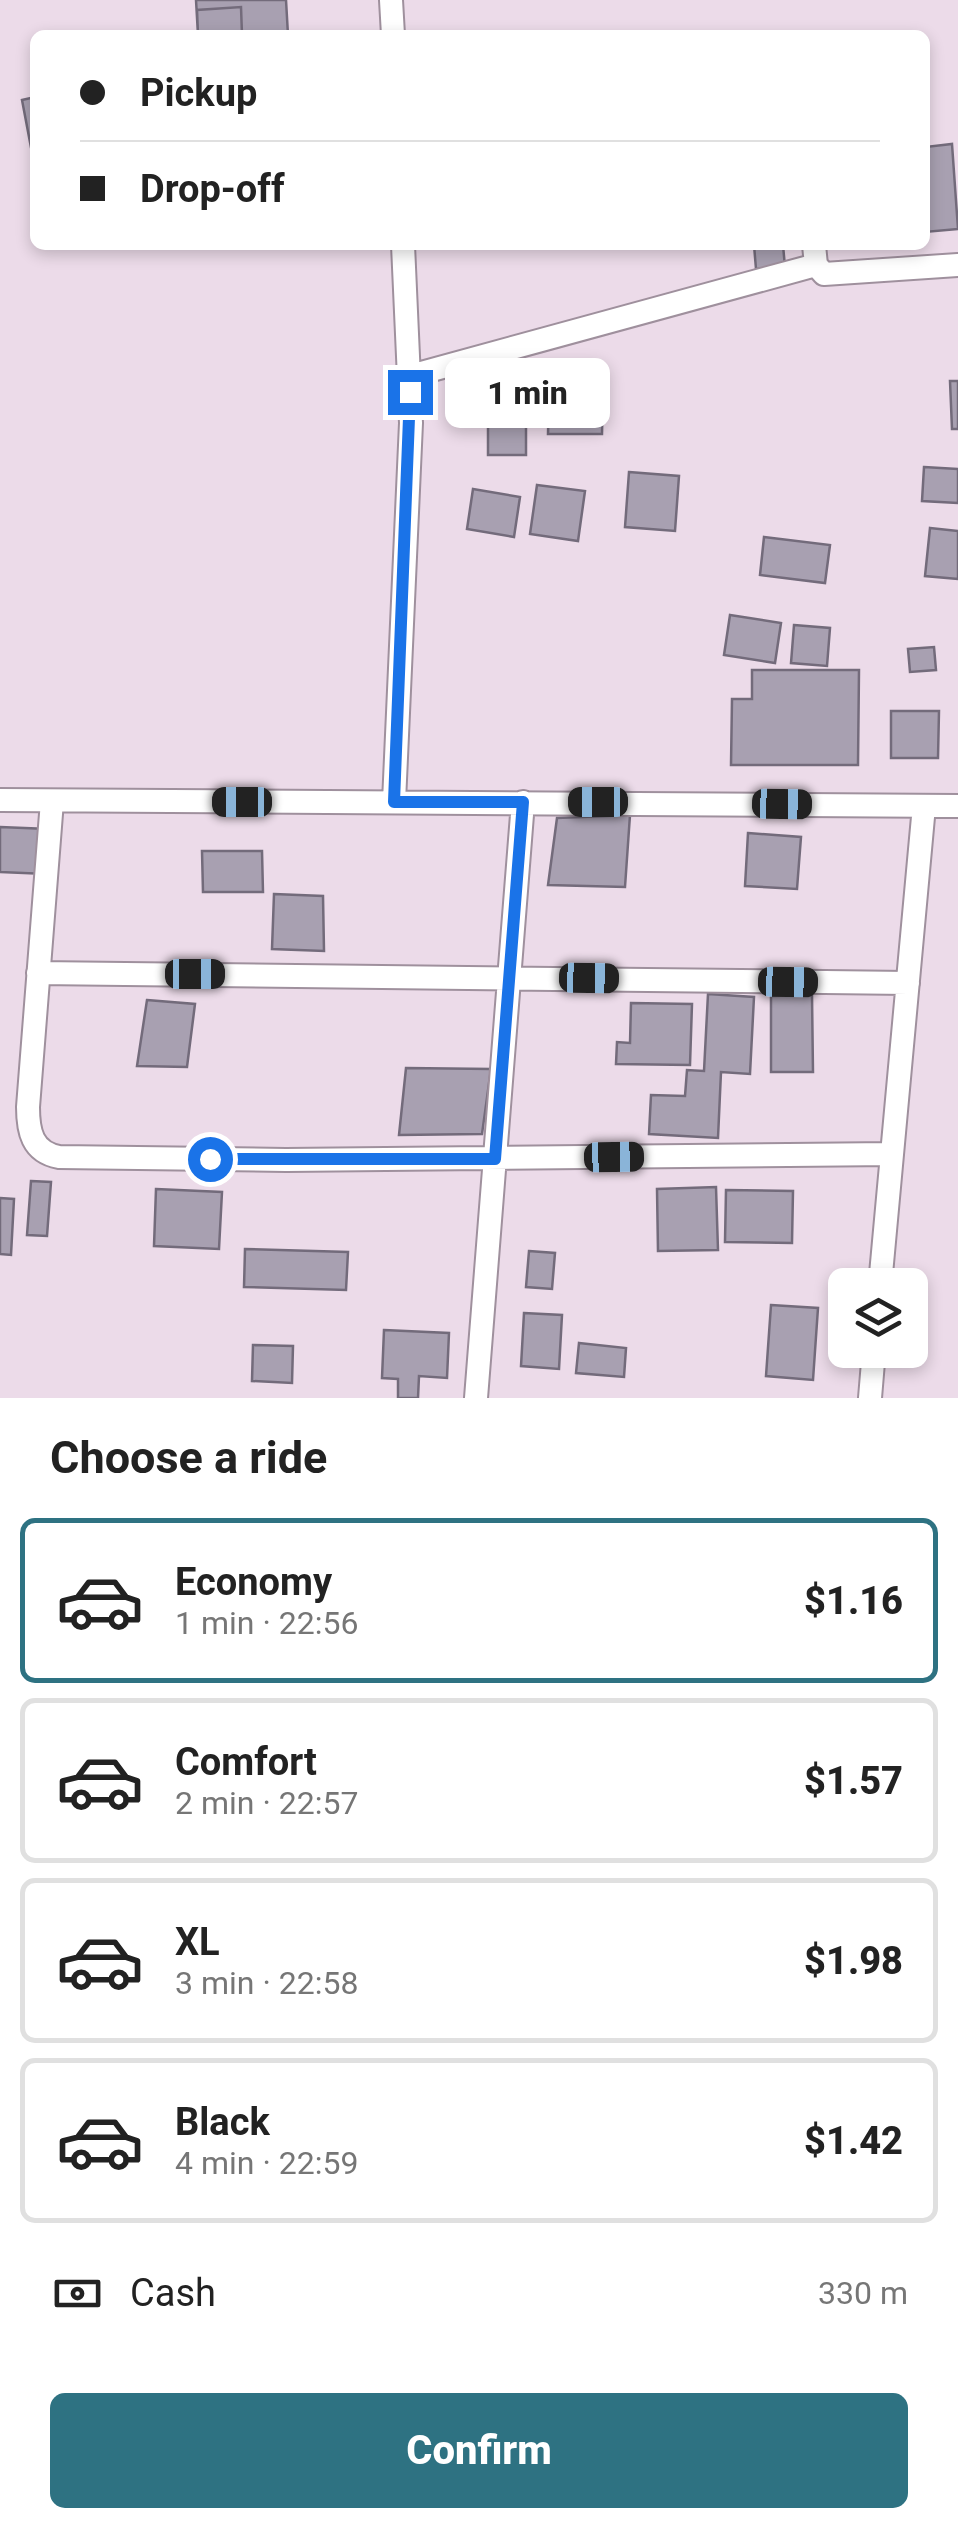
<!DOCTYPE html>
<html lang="en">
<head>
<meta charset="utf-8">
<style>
	:root { --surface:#fff; --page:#f2f2f2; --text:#222; --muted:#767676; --line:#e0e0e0; --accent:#2e7282 }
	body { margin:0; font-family:Roboto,sans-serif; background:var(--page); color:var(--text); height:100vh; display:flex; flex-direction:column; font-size:38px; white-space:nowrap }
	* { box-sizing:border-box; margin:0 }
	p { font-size:32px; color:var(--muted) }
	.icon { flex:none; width:55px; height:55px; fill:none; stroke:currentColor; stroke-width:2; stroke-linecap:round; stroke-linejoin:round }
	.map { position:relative; height:1398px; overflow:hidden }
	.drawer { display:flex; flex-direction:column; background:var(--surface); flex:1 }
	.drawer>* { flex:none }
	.banner { position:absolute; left:30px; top:30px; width:900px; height:220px; border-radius:15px; box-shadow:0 5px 15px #0003; display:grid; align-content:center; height:220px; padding:0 50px; background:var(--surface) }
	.controls { position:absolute; left:828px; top:1268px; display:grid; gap:20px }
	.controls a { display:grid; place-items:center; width:100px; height:100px; border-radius:15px; background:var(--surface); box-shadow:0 5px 15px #0003; font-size:50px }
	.end { position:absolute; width:45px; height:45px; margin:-22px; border:12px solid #1a73e8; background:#fff; box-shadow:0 0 0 5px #fff }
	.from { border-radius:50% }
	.bubble { position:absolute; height:70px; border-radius:15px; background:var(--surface); box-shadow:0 5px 15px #0003; font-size:32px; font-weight:800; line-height:70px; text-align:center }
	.car { position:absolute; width:30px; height:60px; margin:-30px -15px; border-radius:12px; box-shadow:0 0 8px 2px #0007; background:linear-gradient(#222 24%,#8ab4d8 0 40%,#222 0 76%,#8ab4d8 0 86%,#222 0) }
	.banner b { display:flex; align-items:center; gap:35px; height:95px; font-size:38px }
	.banner b+b { border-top:2px solid var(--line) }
	.banner i { width:25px; height:25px; background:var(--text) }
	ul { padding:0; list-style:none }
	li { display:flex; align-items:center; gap:30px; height:165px; margin:0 20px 15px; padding:0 30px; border:5px solid var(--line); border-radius:15px }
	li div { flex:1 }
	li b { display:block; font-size:38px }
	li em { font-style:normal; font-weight:800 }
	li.on { border-color:var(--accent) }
	li>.icon { width:90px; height:90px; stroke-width:1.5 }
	h2 { padding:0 50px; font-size:45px; line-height:120px }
	.pay { display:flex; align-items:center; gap:25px; height:110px; padding:0 50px; font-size:38px }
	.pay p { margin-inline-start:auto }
	.action { display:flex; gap:20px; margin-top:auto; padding:20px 50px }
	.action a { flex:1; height:115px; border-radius:15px; background:var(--accent); color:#fff; font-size:40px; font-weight:800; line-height:115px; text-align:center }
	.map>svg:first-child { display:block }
	.building { fill:#a8a0b1; stroke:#736b7b; stroke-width:2.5 }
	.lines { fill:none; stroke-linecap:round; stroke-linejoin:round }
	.street-casing { stroke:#9f909d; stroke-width:26 }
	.street { stroke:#fff; stroke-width:22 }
	.route { stroke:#1a73e8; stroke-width:12 }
</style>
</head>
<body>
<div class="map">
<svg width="958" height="1398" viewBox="0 0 958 1398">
	<rect width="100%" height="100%" fill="#ecdbe9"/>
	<path class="building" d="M196,0H286L288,35H198Z
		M241,7L242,35H198L197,10Z
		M35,97V158H33L22,100Z
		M952,144L958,229L925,232V147Z
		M754,245H783L785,267L756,269Z
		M479,372H526V455H488V413H503V398H479Z
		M950,381H958V429H952Z
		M549,387L603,388L602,434H548Z
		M924,467L958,469V503L922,501Z
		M629,472L679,476L675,531L625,527Z
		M537,485L585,491L578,541L530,534Z
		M473,489L520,497L514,537L467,529Z
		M930,528L958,531V579L925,576Z
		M764,537L830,545L825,583L760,575Z
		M730,615L781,623L775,663L724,655Z
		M794,625L830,628L827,666L791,663Z
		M934,647L936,670L910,672L908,649Z
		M752,670H859L858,765H731L732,699H752Z
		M891,711H939L938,758H891Z
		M630,815L625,887L548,885L557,818Z
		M0,827L48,829L46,874L0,872Z
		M748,833L801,837L797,889L745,886Z
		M202,851H262L263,892H203Z
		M274,894L323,896L324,951L272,949Z
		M708,994L754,997L750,1074L721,1072L718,1138L649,1134L651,1095L685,1096L687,1070L704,1071Z
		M812,995L813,1072H771V996Z
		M147,1000L195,1004L187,1067L137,1066Z
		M631,1003L692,1004L690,1065L616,1064L617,1042L630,1043Z
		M406,1068L491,1069L482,1134L399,1135Z
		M31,1181L51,1182L47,1236L27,1235Z
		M716,1187L718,1250L658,1251L657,1189Z
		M156,1189L222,1192L219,1249L154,1246Z
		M726,1190L793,1191L792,1243L725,1242Z
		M0,1198L14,1199L11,1255L0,1254Z
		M245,1249L348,1252L346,1290L244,1287Z
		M529,1251L555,1253L552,1289L526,1287Z
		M771,1305L818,1308L813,1380L766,1376Z
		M524,1313L562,1315L559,1369L521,1366Z
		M384,1330L449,1333L447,1378L419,1376L418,1398H398V1379L382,1378Z
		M579,1343L626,1348L624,1377L576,1373Z
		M253,1345L293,1346L292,1383L252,1381Z"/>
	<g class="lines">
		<g class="street-casing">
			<path id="street" d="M391,0L393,35
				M814,245L816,265L824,274L958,265
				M410,376L816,265
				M0,800L958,806
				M52,801L28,1107C28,1131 32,1152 59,1157L286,1160L892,1154
				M394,802L411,423L403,245
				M38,973L908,983
				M880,1285L924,806
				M476,1398L523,802
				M870,1398L874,1350"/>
		</g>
		<use href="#street" class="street"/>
	</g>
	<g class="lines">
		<path class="route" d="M210,1159H495L523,802H394L410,392"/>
	</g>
</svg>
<div class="controls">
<a><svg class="icon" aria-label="layers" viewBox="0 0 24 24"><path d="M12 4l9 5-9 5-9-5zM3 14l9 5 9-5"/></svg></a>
</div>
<i class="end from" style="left:210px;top:1159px"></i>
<i class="end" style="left:410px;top:392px"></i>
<div class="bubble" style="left:445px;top:358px;width:165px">1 min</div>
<i class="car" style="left:242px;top:802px;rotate:270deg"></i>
<i class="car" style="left:598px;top:802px;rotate:270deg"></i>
<i class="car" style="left:782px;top:804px;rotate:91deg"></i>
<i class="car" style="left:195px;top:974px;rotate:90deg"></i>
<i class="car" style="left:589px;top:978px;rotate:91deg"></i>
<i class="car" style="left:788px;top:982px;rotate:91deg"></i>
<i class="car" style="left:614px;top:1157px;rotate:89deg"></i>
<div class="banner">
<b><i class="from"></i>Pickup</b>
<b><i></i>Drop-off</b>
</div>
</div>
<section class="drawer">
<h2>Choose a ride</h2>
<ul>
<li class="on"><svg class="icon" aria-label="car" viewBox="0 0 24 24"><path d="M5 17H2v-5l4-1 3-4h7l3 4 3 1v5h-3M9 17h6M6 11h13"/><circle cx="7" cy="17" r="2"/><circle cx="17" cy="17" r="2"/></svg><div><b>Economy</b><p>1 min · 22:56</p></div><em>$1.16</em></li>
<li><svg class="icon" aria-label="car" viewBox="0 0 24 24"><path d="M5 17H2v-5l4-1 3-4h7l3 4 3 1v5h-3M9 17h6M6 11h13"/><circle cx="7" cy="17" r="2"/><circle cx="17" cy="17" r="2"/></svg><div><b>Comfort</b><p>2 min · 22:57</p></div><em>$1.57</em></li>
<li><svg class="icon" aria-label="car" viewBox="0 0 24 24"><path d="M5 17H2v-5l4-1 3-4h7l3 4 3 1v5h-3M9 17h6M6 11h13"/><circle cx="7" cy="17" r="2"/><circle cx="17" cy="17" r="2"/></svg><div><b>XL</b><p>3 min · 22:58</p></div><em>$1.98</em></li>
<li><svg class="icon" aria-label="car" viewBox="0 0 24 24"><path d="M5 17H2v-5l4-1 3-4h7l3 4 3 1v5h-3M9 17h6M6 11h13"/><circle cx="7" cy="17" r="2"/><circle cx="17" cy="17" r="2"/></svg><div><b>Black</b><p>4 min · 22:59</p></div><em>$1.42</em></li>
</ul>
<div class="pay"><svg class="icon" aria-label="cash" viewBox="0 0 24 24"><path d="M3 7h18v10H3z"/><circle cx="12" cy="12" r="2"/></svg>Cash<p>330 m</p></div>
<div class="action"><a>Confirm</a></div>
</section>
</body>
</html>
